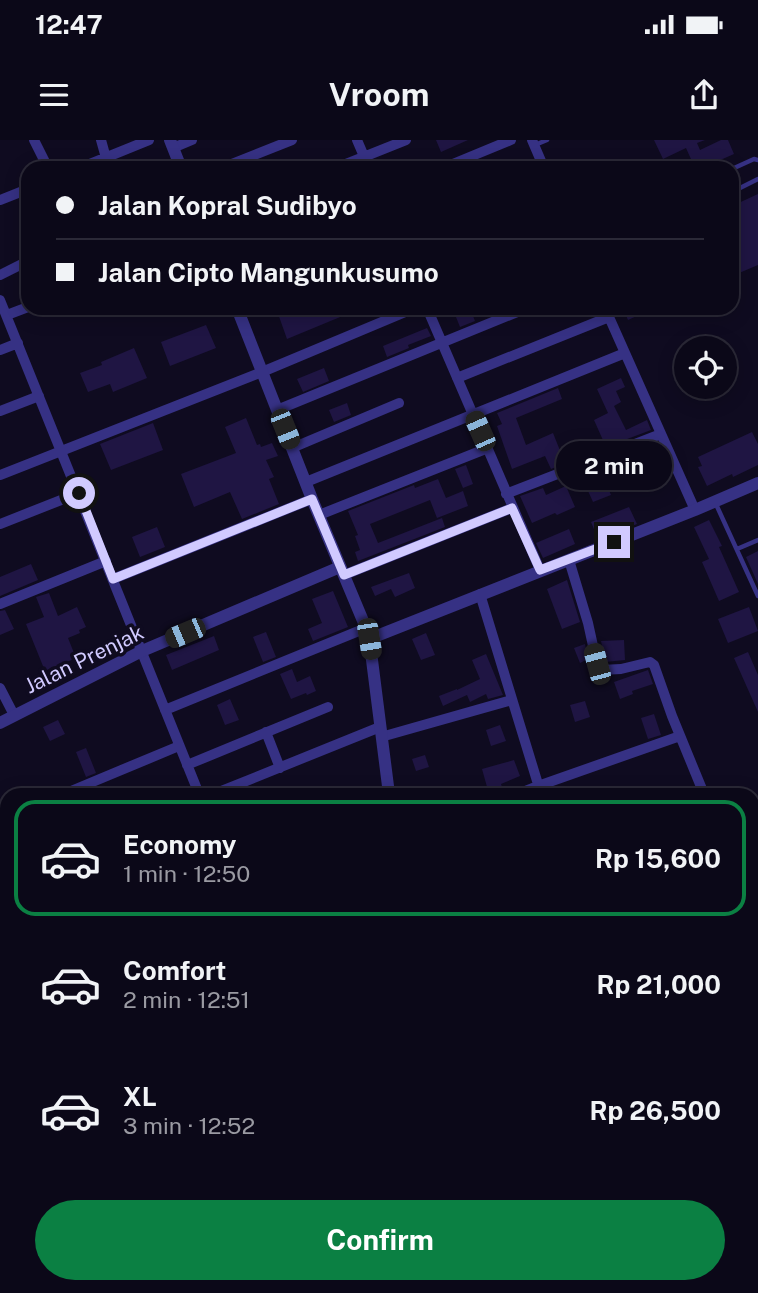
<!DOCTYPE html>
<html lang="en">
<head>
<meta charset="utf-8">
<style>
	:root { --surface:#0b0818; --page:#141121; --text:#f1f3f6; --muted:#9a9aa2; --line:#2b2937; --accent:#0b8043 }
	body { margin:0; font-family:"Public Sans",sans-serif; background:var(--page); color:var(--text); height:100vh; display:flex; flex-direction:column; font-size:26px; white-space:nowrap }
	* { box-sizing:border-box; margin:0 }
	p { font-size:23px; color:var(--muted) }
	.icon { flex:none; width:38px; height:38px; fill:none; stroke:currentColor; stroke-width:2; stroke-linecap:round; stroke-linejoin:round }
	.map { position:relative; flex:1; overflow:hidden }
	.panel { position:absolute; left:0px; top:648px; width:760px; height:506px; display:flex; flex-direction:column; background:var(--surface); border-radius:21px 21px 0 0; box-shadow:0 4px 18px #0003,0 0 0 2px var(--line) }
	.panel>* { flex:none }
	.banner { position:absolute; left:21px; top:21px; width:718px; height:154px; border-radius:21px; box-shadow:0 4px 18px #0003,0 0 0 2px var(--line); display:grid; align-content:center; height:154px; padding:0 35px; background:var(--surface) }
	.controls { position:absolute; left:674px; top:196px; display:grid; gap:14px }
	.controls a { display:grid; place-items:center; width:63px; height:63px; border-radius:50%; background:var(--surface); box-shadow:0 4px 18px #0003,0 0 0 2px var(--line); font-size:35px }
	.end { position:absolute; width:32px; height:32px; margin:-16px; border:9px solid #d1caff; background:#111; box-shadow:0 0 0 4px #111 }
	.from { border-radius:50% }
	.bubble { position:absolute; height:49px; border-radius:24px; background:var(--surface); box-shadow:0 4px 18px #0003,0 0 0 2px var(--line); font-size:23px; font-weight:700; line-height:49px; text-align:center }
	.car { position:absolute; width:21px; height:42px; margin:-21px -10px; border-radius:9px; box-shadow:0 0 5px 2px #0007; background:linear-gradient(#222 24%,#8ab4d8 0 40%,#222 0 76%,#8ab4d8 0 86%,#222 0) }
	.banner b { display:flex; align-items:center; gap:24px; height:66px; font-size:26px }
	.banner b+b { border-top:2px solid var(--line) }
	.banner i { width:18px; height:18px; background:var(--text) }
	ul { padding:12px 0 0; list-style:none }
	li { display:flex; align-items:center; gap:21px; height:116px; margin:0 14px 10px; padding:0 21px; border:4px solid transparent; border-radius:21px }
	li div { flex:1 }
	li b { display:block; font-size:26px }
	li em { font-style:normal; font-weight:700 }
	li.on { border-color:var(--accent) }
	li>.icon { width:63px; height:63px; stroke-width:1.5 }
	.primary-button { display:flex; gap:14px; margin-top:auto; padding:14px 35px }
	.primary-button a { flex:1; height:80px; border-radius:42px; background:var(--accent); color:#fff; font-size:28px; font-weight:700; line-height:80px; text-align:center }
	.status { display:flex; justify-content:space-between; align-items:center; height:49px; padding:0 35px; background:var(--surface); direction:ltr }
	.status svg { height:19px; fill:currentColor }
	header { display:flex; justify-content:space-between; align-items:center; height:91px; padding:0 35px; background:var(--surface); font-size:32px; font-weight:700 }
	.map>svg:first-child { display:block }
	.lines { fill:none; stroke-linecap:round; stroke-linejoin:round }
	.river { stroke:#04193f; stroke-width:21 }
	.building { fill:#1f1543 }
	.service { stroke:#363184; stroke-width:4.5 }
	.minor { stroke:#363184; stroke-width:10 }
	.tertiary { stroke:#363184; stroke-width:12 }
	.route { stroke:#d1caff; stroke-width:9 }
	.labels { text-anchor:middle; dominant-baseline:central; stroke-width:7; stroke-linejoin:round; paint-order:stroke }
	.street-label { font-size:21px; fill:#d1caff; stroke:#0f0b20 }
</style>
</head>
<body>
<div class="status"><b>12:47</b><svg viewBox="0 0 49 12"><path d="M0 12V9h3v3zM5 12V6h3v6zM10 12V3h3v9zM15 12V0h3v12zM26 1h20v11H26zM47 4h2v5h-2z"/></svg></div>
<header><svg class="icon" aria-label="menu" viewBox="0 0 24 24"><path d="M4 6h16M4 12h16M4 18h16"/></svg>Vroom<svg class="icon" aria-label="share" viewBox="0 0 24 24"><path d="M12 15V3M7 8l5-5 5 5M5 13v7h14v-7"/></svg></header>
<div class="map">
<svg width="758" height="1153" viewBox="0 0 758 1153">
	<rect width="100%" height="100%" fill="#0f0b20"/>
	<g class="lines">
		<path class="river" d="M0,1065L7,1069
			M86,1146L94,1153"/>
	</g>
	<path class="building" d="M436,0H468L441,12Z
		M654,0H705L697,3L700,10L721,0H728L734,14L702,28H695L686,8L663,19Z
		M758,54V125L732,136V66Z
		M276,168H342L345,175L287,199Z
		M623,168H654L628,180Z
		M471,171L475,181L460,187L456,177Z
		M206,185L216,208L170,226L161,202Z
		M427,188L431,196L408,205L409,208L387,217L383,206Z
		M134,208L147,238L113,252L110,244L88,252L80,233L102,225L101,222Z
		M324,228L329,241L303,252L297,239Z
		M621,238L625,247L616,251L621,262L614,266L626,290L647,280L651,290L606,307L594,280L608,273L597,249Z
		M558,248L562,259L516,278L526,305L553,293L565,323L551,329L545,316L512,329L497,286L502,284L497,273Z
		M347,263L351,275L334,282L329,270Z
		M246,278L257,305L260,304L261,307L272,303L278,316L266,320L274,337L269,339L279,364L242,379L230,352L194,367L181,334L236,313L225,287Z
		M153,283L163,310L111,330L100,304Z
		M752,292L758,304V325L733,337L732,334L707,346L698,327L702,326L698,317Z
		M644,309L656,334L629,347L618,324L629,319L627,315Z
		M466,325L473,344L463,348L455,329Z
		M599,326L611,355L593,362L580,333Z
		M438,339L446,358L463,351L468,366L437,378L430,360L370,384L378,403L442,378L445,387L358,421L355,412L360,410L355,396L358,395L348,371L414,345L415,348Z
		M566,346L575,367L557,375L555,373L532,383L520,356L543,348L546,355Z
		M629,367L637,384L598,399L591,382Z
		M709,380L722,406L719,407L739,452L719,461L702,422L709,419L694,387Z
		M157,387L165,407L140,417L132,397Z
		M569,389L575,404L543,418L536,403Z
		M758,411V444L746,417Z
		M31,424L38,440L0,456V437Z
		M409,433L415,448L395,457L391,449L375,456L371,447Z
		M567,440L580,482L562,489L547,449Z
		M333,451L348,487L313,501L308,489L322,483L312,459Z
		M49,453L58,476L77,467L86,487L79,490L80,493L68,498L76,518L67,522L69,528L55,533L53,527L45,531L26,484L44,477L36,457Z
		M749,467L758,491L728,503L718,479Z
		M5,470L14,489L0,495V471Z
		M266,492L276,517L263,522L253,497Z
		M426,493L435,515L421,520L412,499Z
		M214,496L219,510L172,530L166,515Z
		M624,500L625,520L605,522L601,501Z
		M585,504L588,519L580,523L574,508Z
		M748,512L758,535V572L734,518Z
		M486,514L503,555L488,559L486,554L470,562L467,555L443,566L439,556L457,549V550L480,539L472,520Z
		M292,529L297,542L310,536L316,551L307,555L306,553L291,559L280,534Z
		M648,530L653,544L632,551L633,554L620,559L614,542Z
		M230,559L239,580L225,585L217,565Z
		M585,561L590,577L575,582L570,565Z
		M654,574L661,595L648,599L641,578Z
		M58,580L65,594L50,601L43,587Z
		M500,585L506,601L491,606L486,590Z
		M86,608L96,633L86,637L76,612Z
		M425,615L429,627L416,631L412,619Z
		M514,620L520,636L501,644L504,654H489L482,629Z"/>
	<g class="lines">
		<path class="service" d="M535,5L547,0
			M732,29L754,19L758,20
			M732,52L758,39
			M715,362L758,456
			M737,409L758,400
			M0,967L7,963"/>
		<path class="minor" d="M34,0L48,28
			M101,0L106,18
			M357,0L369,28
			M532,0L544,28
			M173,8L192,0
			M110,16L120,28
			M80,28L149,0
			M222,28L292,0
			M336,28L406,0
			M443,28L511,0
			M0,60L28,49
			M0,135L28,121
			M0,160L199,654
			M427,168L540,430
			M605,168L695,370
			M7,175L28,167
			M0,210L18,203
			M457,238L609,177
			M277,270L527,168
			M0,271L39,256
			M292,308L399,263
			M0,335L262,232L415,168
			M306,342L625,213
			M506,354L661,294
			M319,375L488,308
			M0,384L79,353
			M569,420L588,483L597,524L601,530L621,529L650,522L654,525L672,576L704,654
			M344,435L512,368
			M113,439L312,359
			M480,454L541,654
			M0,464L106,421
			M0,548L14,575
			M165,570L366,488
			M266,592L280,628
			M381,597L512,560
			M187,625L328,567
			M71,651L179,606
			M214,654L380,587
			M518,654L538,646L680,596
			M0,822L7,819
			M0,897L7,910
			M697,1153L703,1146"/>
		<path class="tertiary" d="M170,0L181,28
			M237,168L312,359L366,488L372,520L389,654
			M369,499L695,370L758,343
			M0,583L142,511L340,427
			M613,1146L616,1153"/>
	</g>
	<g class="lines">
		<path class="route" d="M79,353L113,439L312,359L344,435L512,368L540,430L614,402"/>
	</g>
	<g class="labels">
		<g class="street-label">
			<text transform="translate(84 519) rotate(-26)">Jalan Prenjak</text>
		</g>
	</g>
</svg>
<div class="controls">
<a><svg class="icon" aria-label="locate" viewBox="0 0 24 24"><circle cx="12" cy="12" r="6"/><path d="M12 2v4M12 18v4M2 12h4M18 12h4"/></svg></a>
</div>
<i class="end from" style="left:79px;top:353px"></i>
<i class="end" style="left:614px;top:402px"></i>
<div class="bubble" style="left:556px;top:301px;width:116px">2 min</div>
<i class="car" style="left:285px;top:289px;rotate:158deg"></i>
<i class="car" style="left:480px;top:291px;rotate:336deg"></i>
<i class="car" style="left:185px;top:493px;rotate:247deg"></i>
<i class="car" style="left:369px;top:499px;rotate:171deg"></i>
<i class="car" style="left:597px;top:524px;rotate:345deg"></i>
<div class="banner">
<b><i class="from"></i>Jalan Kopral Sudibyo</b>
<b><i></i>Jalan Cipto Mangunkusumo</b>
</div>
<section class="panel">
<ul>
<li class="on"><svg class="icon" aria-label="car" viewBox="0 0 24 24"><path d="M5 17H2v-5l4-1 3-4h7l3 4 3 1v5h-3M9 17h6M6 11h13"/><circle cx="7" cy="17" r="2"/><circle cx="17" cy="17" r="2"/></svg><div><b>Economy</b><p>1 min · 12:50</p></div><em>Rp 15,600</em></li>
<li><svg class="icon" aria-label="car" viewBox="0 0 24 24"><path d="M5 17H2v-5l4-1 3-4h7l3 4 3 1v5h-3M9 17h6M6 11h13"/><circle cx="7" cy="17" r="2"/><circle cx="17" cy="17" r="2"/></svg><div><b>Comfort</b><p>2 min · 12:51</p></div><em>Rp 21,000</em></li>
<li><svg class="icon" aria-label="car" viewBox="0 0 24 24"><path d="M5 17H2v-5l4-1 3-4h7l3 4 3 1v5h-3M9 17h6M6 11h13"/><circle cx="7" cy="17" r="2"/><circle cx="17" cy="17" r="2"/></svg><div><b>XL</b><p>3 min · 12:52</p></div><em>Rp 26,500</em></li>
</ul>
<div class="primary-button"><a>Confirm</a></div>
</section>
</div>
</body>
</html>
